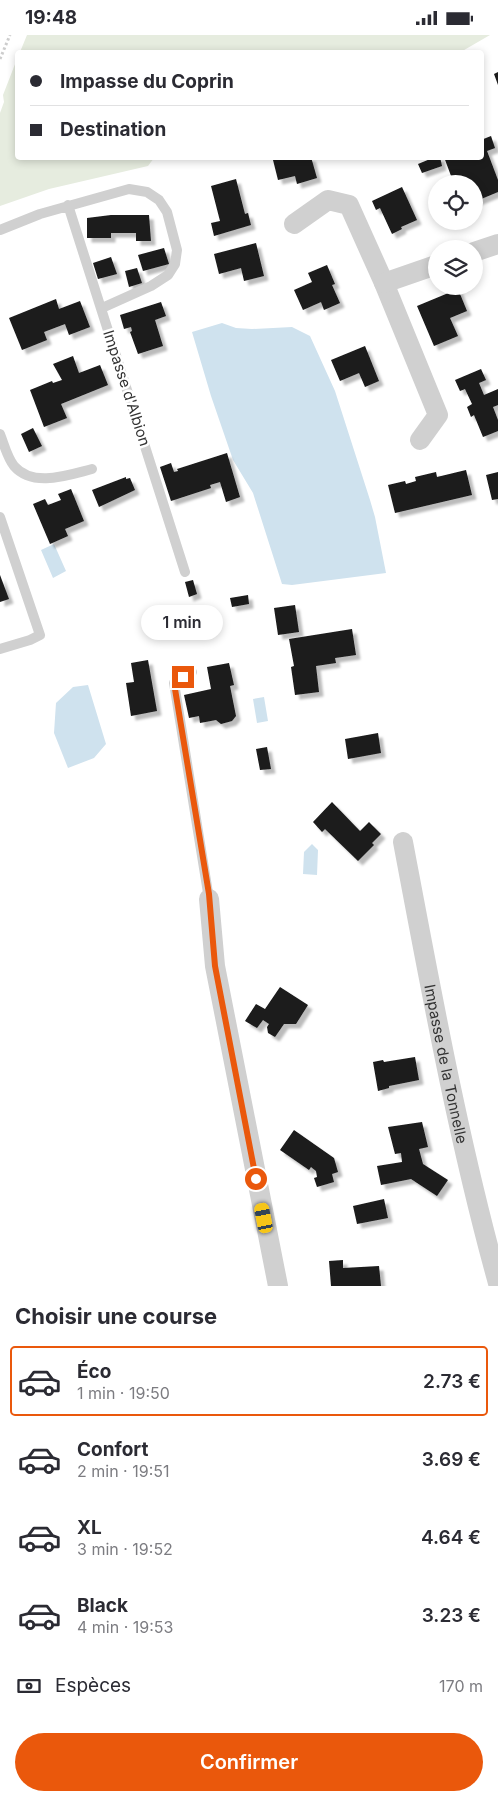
<!DOCTYPE html>
<html lang="fr">
<head>
<meta charset="utf-8">
<style>
	:root { --surface:#fff; --page:#f2f2f3; --text:#2b2b33; --muted:#7c7c81; --line:#e1e1e2; --accent:#ea580c }
	body { margin:0; font-family:Inter,sans-serif; background:var(--page); color:var(--text); height:100vh; display:flex; flex-direction:column; font-size:19px; white-space:nowrap }
	* { box-sizing:border-box; margin:0 }
	p { font-size:16px; color:var(--muted) }
	.icon { flex:none; width:28px; height:28px; fill:none; stroke:currentColor; stroke-width:2; stroke-linecap:round; stroke-linejoin:round }
	.map { position:relative; height:1251px; overflow:hidden }
	.sheet { display:flex; flex-direction:column; background:var(--surface); flex:1 }
	.sheet>* { flex:none }
	.top-card { position:absolute; left:15px; top:15px; width:469px; height:110px; border-radius:5px; box-shadow:0 2px 8px #0003; display:grid; align-content:center; height:110px; padding:0 15px; background:var(--surface) }
	.fabs { position:absolute; left:428px; top:140px; display:grid; gap:10px }
	.fabs a { display:grid; place-items:center; width:55px; height:55px; border-radius:50%; background:var(--surface); box-shadow:0 2px 8px #0003; font-size:25px }
	.end { position:absolute; width:22px; height:22px; margin:-11px; border:6px solid #ea580c; background:#fff; box-shadow:0 0 0 2px #fff }
	.from { border-radius:50% }
	.bubble { position:absolute; height:35px; border-radius:18px; background:var(--surface); box-shadow:0 2px 8px #0003; font-size:16px; font-weight:600; line-height:35px; text-align:center }
	.car { position:absolute; width:15px; height:30px; margin:-15px -8px; border-radius:6px; box-shadow:0 0 4px 1px #0007; background:linear-gradient(#f5c518 24%,#345 0 40%,#f5c518 0 76%,#345 0 86%,#f5c518 0) }
	.top-card b { display:flex; align-items:center; gap:18px; height:48px; font-size:19px }
	.top-card b+b { border-top:1px solid var(--line) }
	.top-card i { width:12px; height:12px; background:var(--text) }
	ul { padding:0; list-style:none }
	li { display:flex; align-items:center; gap:15px; height:70px; margin:0 10px 8px; padding:0 5px; border:2px solid transparent; border-radius:5px }
	li div { flex:1 }
	li b { display:block; font-size:19px }
	li em { font-style:normal; font-weight:600 }
	li.on { border-color:var(--accent) }
	li>.icon { width:45px; height:45px; stroke-width:1.5 }
	h2 { padding:0 15px; font-size:22px; line-height:60px }
	.pay { display:flex; align-items:center; gap:12px; height:55px; padding:0 15px; font-size:19px }
	.pay p { margin-inline-start:auto }
	.primary-button { display:flex; gap:10px; margin-top:auto; padding:10px 15px }
	.primary-button a { flex:1; height:58px; border-radius:30px; background:var(--accent); color:#fff; font-size:20px; font-weight:600; line-height:58px; text-align:center }
	.status { display:flex; justify-content:space-between; align-items:center; height:35px; padding:0 25px; background:var(--surface); direction:ltr }
	.status svg { height:14px; fill:currentColor }
	.map>svg:first-child { display:block }
	.green { fill:#e6ecdf }
	.water { fill:#cfe2ee }
	.building { fill:#1a1a1a; filter:url(#shadow) }
	.lines { fill:none; stroke-linecap:round; stroke-linejoin:round }
	.path { stroke:#cdcdcd; stroke-width:3; stroke-dasharray:2.5 2.5; stroke-linecap:butt }
	.service { stroke:#d0d0d0; stroke-width:10 }
	.minor { stroke:#d0d0d0; stroke-width:20 }
	.route { stroke:#ea580c; stroke-width:6 }
	.labels { text-anchor:middle; dominant-baseline:central; stroke-width:5; stroke-linejoin:round; paint-order:stroke }
	.street-label { font-size:15px; fill:#333; stroke:#fff }
</style>
</head>
<body>
<div class="status"><b>19:48</b><svg viewBox="0 0 49 12"><path d="M0 12V9h3v3zM5 12V6h3v6zM10 12V3h3v9zM15 12V0h3v12zM26 1h20v11H26zM47 4h2v5h-2z"/></svg></div>
<div class="map">
<svg width="498" height="1251" viewBox="0 0 498 1251">
	<defs>
		<filter id="shadow"><feDropShadow dx="4.5" dy="4.5" stdDeviation="1" flood-color="#0004"/></filter>
	</defs>
	<rect width="100%" height="100%" fill="#fff"/>
	<path class="green" d="M27,0H490L459,18L20,17Z
		M17,24L18,122L154,123L148,131L49,154L0,171V78L4,67L3,60Z"/>
	<path class="water" d="M222,288L236,293L252,294L292,292L310,301L335,356L370,465L375,482L386,538L292,550L282,549L253,458L233,425L211,361L192,297Z
		M54,509L66,536L53,543L41,515Z
		M88,650L106,709L94,723L68,733L54,698L56,668L73,652Z
		M264,662L268,686L257,688L253,664Z
		M312,809L318,815L317,840L303,839L304,817Z"/>
	<path class="building" d="M498,37V50L494,39Z
		M491,101L495,113L487,116L498,145V157L474,167V149H454L444,122H481V105Z
		M281,122H311L317,143L297,149L295,141L278,145L273,125Z
		M435,122H440L442,131L422,138L418,129Z
		M236,144L245,179L248,178L251,190L214,201L211,188L220,186L211,151Z
		M402,152L417,185L401,192L402,194L392,199L380,173L376,175L372,166Z
		M111,180H149L151,206H136V198H111V203H87V183Z
		M256,208L264,241L244,246L241,233L219,239L214,219Z
		M164,213L169,229L143,236L138,220Z
		M111,222L117,239L98,244L93,228Z
		M327,230L335,249L332,250L340,268L324,275L321,267L303,275L294,255L312,247L308,238Z
		M137,233L142,248L129,252L125,236Z
		M458,254L467,276L450,283L458,301L434,311L417,271Z
		M56,264L59,274L80,266L90,292L69,300L65,289L44,297L47,305L22,315L9,283Z
		M161,267L166,281L155,285L163,311L138,319L130,297L132,296L131,292L124,294L120,280Z
		M365,311L379,346L365,352L359,338L340,346L331,325Z
		M73,321L79,338L100,330L108,350L61,369L67,383L44,392L30,355L52,346L53,348L62,345L53,329Z
		M481,334L486,345L479,348L484,360L498,354V370L493,372L498,385V396L483,402L474,380L471,382L467,372L472,369L465,354L460,356L455,345Z
		M33,393L42,411L29,417L21,399Z
		M227,418L240,462L226,467L220,447L210,450L211,453L171,466L160,432L171,428L174,437L178,436L177,434Z
		M466,435L472,460L395,478L388,450L405,446L406,449L416,446L415,442L436,437L437,442Z
		M498,437V464L492,465L486,440Z
		M126,442V444L130,443L135,455L99,472L92,455Z
		M71,454L84,486L65,494L68,501L50,509L33,469L45,464L48,470L61,465L58,459Z
		M0,540L9,564L0,567Z
		M193,545L197,559L189,562L185,547Z
		M248,560L249,569L232,572L230,563Z
		M295,570L299,597L278,600L274,573Z
		M352,594L356,620L335,623L336,628L316,631L319,657L295,660L291,632L294,631L289,604Z
		M148,625L157,676L131,681L126,648L134,647L131,628Z
		M229,628L234,650L230,651L236,681L232,686L221,689L216,685L200,688L199,681L189,683L184,660L211,654L207,632Z
		M378,698L381,718L348,724L345,704Z
		M267,712L271,734L260,735L256,714Z
		M332,767L360,796L369,787L381,799L372,808L374,810L358,826L325,794L322,797L313,787Z
		M280,952L308,970L296,989H284L275,1002L268,998L267,992L269,989L263,985L257,993L245,986L256,969L265,974Z
		M415,1022L419,1045L389,1051V1053L378,1056L373,1027L383,1025L384,1027Z
		M422,1087L428,1112L419,1114L423,1129L448,1145L437,1161L411,1144L381,1150L377,1131L402,1127L401,1118L395,1119L388,1092Z
		M294,1095L334,1123L338,1137L332,1139L334,1147L317,1152L314,1143L317,1142L316,1136L311,1132L309,1135L280,1115Z
		M384,1164L388,1183L357,1189L353,1171Z
		M343,1225V1233L379,1231L381,1251H331L329,1226Z"/>
	<g class="lines">
		<path class="path" d="M0,24L10,0"/>
		<path class="service" d="M68,170L185,537
			M0,195L40,179L129,154L147,157L159,165L167,177L177,215L175,229L168,240L151,251L102,273
			M0,399C4,409 7,422 14,431C33,453 68,440 92,434
			M0,482L40,600L30,605L0,614
			M192,637L174,648L209,864"/>
		<g class="minor">
			<path d="M294,189L328,165L349,170L384,248L438,380L420,405"/>
			<path d="M474,217L498,209"/>
			<path d="M384,248L436,230"/>
			<path id="s1" d="M403,807C431,955 458,1104 498,1248"/>
			<path d="M209,864L215,931L278,1251"/>
		</g>
	</g>
	<g class="lines">
		<path class="route" d="M183,642L174,648L209,859L215,931L256,1144"/>
	</g>
	<g class="labels">
		<g class="street-label">
			<text transform="translate(127 353) rotate(72)">Impasse d'Albion</text>
			<text stroke="none"><textPath href="#s1" startOffset="226">Impasse de la Tonnelle</textPath></text>
		</g>
	</g>
</svg>
<div class="fabs">
<a><svg class="icon" aria-label="locate" viewBox="0 0 24 24"><circle cx="12" cy="12" r="6"/><path d="M12 2v4M12 18v4M2 12h4M18 12h4"/></svg></a>
<a><svg class="icon" aria-label="layers" viewBox="0 0 24 24"><path d="M12 4l9 5-9 5-9-5zM3 14l9 5 9-5"/></svg></a>
</div>
<i class="end from" style="left:256px;top:1144px"></i>
<i class="end" style="left:183px;top:642px"></i>
<div class="bubble" style="left:141px;top:570px;width:82px">1 min</div>
<i class="car" style="left:264px;top:1183px;rotate:349deg"></i>
<div class="top-card">
<b><i class="from"></i>Impasse du Coprin</b>
<b><i></i>Destination</b>
</div>
</div>
<section class="sheet">
<h2>Choisir une course</h2>
<ul>
<li class="on"><svg class="icon" aria-label="car" viewBox="0 0 24 24"><path d="M5 17H2v-5l4-1 3-4h7l3 4 3 1v5h-3M9 17h6M6 11h13"/><circle cx="7" cy="17" r="2"/><circle cx="17" cy="17" r="2"/></svg><div><b>Éco</b><p>1 min · 19:50</p></div><em>2.73 €</em></li>
<li><svg class="icon" aria-label="car" viewBox="0 0 24 24"><path d="M5 17H2v-5l4-1 3-4h7l3 4 3 1v5h-3M9 17h6M6 11h13"/><circle cx="7" cy="17" r="2"/><circle cx="17" cy="17" r="2"/></svg><div><b>Confort</b><p>2 min · 19:51</p></div><em>3.69 €</em></li>
<li><svg class="icon" aria-label="car" viewBox="0 0 24 24"><path d="M5 17H2v-5l4-1 3-4h7l3 4 3 1v5h-3M9 17h6M6 11h13"/><circle cx="7" cy="17" r="2"/><circle cx="17" cy="17" r="2"/></svg><div><b>XL</b><p>3 min · 19:52</p></div><em>4.64 €</em></li>
<li><svg class="icon" aria-label="car" viewBox="0 0 24 24"><path d="M5 17H2v-5l4-1 3-4h7l3 4 3 1v5h-3M9 17h6M6 11h13"/><circle cx="7" cy="17" r="2"/><circle cx="17" cy="17" r="2"/></svg><div><b>Black</b><p>4 min · 19:53</p></div><em>3.23 €</em></li>
</ul>
<div class="pay"><svg class="icon" aria-label="cash" viewBox="0 0 24 24"><path d="M3 7h18v10H3z"/><circle cx="12" cy="12" r="2"/></svg>Espèces<p>170 m</p></div>
<div class="primary-button"><a>Confirmer</a></div>
</section>
</body>
</html>
